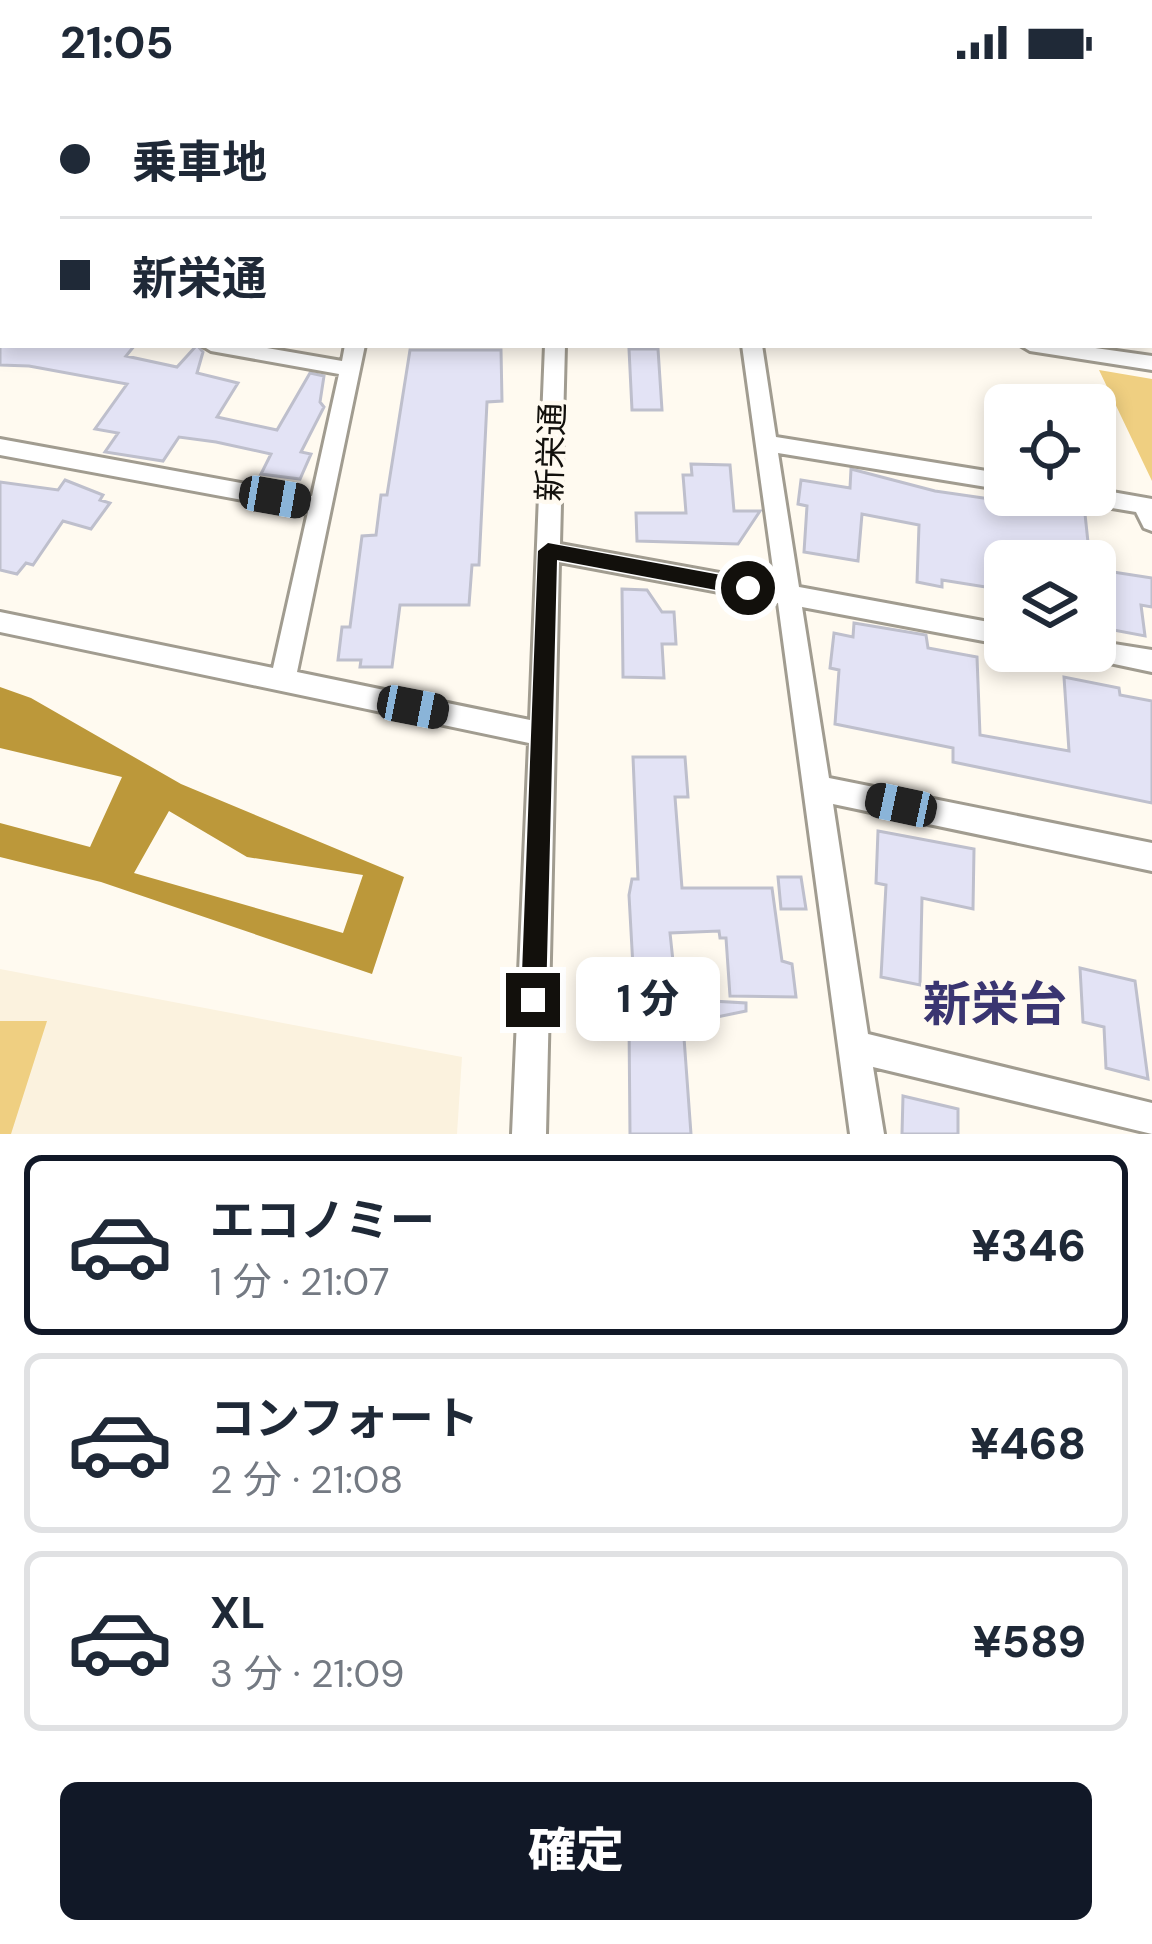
<!DOCTYPE html>
<html lang="ja">
<head>
<meta charset="utf-8">
<style>
	:root { --surface:#fff; --page:#f6f6f7; --text:#1f2937; --muted:#747a83; --line:#e0e1e3; --accent:#111827 }
	body { margin:0; font-family:"DM Sans","Noto Sans JP",sans-serif; background:var(--page); color:var(--text); height:100vh; display:flex; flex-direction:column; font-size:45px; white-space:nowrap }
	* { box-sizing:border-box; margin:0 }
	p { font-size:39px; color:var(--muted) }
	.icon { flex:none; width:66px; height:66px; fill:none; stroke:currentColor; stroke-width:2; stroke-linecap:round; stroke-linejoin:round }
	.map { position:relative; height:1050px; overflow:hidden }
	.drawer { display:flex; flex-direction:column; background:var(--surface); flex:1 }
	.drawer>* { flex:none }
	.banner { position:absolute; left:0px; top:0px; width:1152px; height:264px; box-shadow:0 6px 18px #0003; display:grid; align-content:center; height:264px; padding:0 60px; background:var(--surface) }
	.controls { position:absolute; left:984px; top:300px; display:grid; gap:24px }
	.controls a { display:grid; place-items:center; width:132px; height:132px; border-radius:18px; background:var(--surface); box-shadow:0 6px 18px #0003; font-size:60px }
	.end { position:absolute; width:54px; height:54px; margin:-27px; border:15px solid #12100c; background:#fff; box-shadow:0 0 0 6px #fff }
	.from { border-radius:50% }
	.bubble { position:absolute; height:84px; border-radius:18px; background:var(--surface); box-shadow:0 6px 18px #0003; font-size:39px; font-weight:800; line-height:84px; text-align:center }
	.car { position:absolute; width:36px; height:72px; margin:-36px -18px; border-radius:15px; box-shadow:0 0 9px 3px #0007; background:linear-gradient(#222 24%,#8ab4d8 0 40%,#222 0 76%,#8ab4d8 0 86%,#222 0) }
	.banner b { display:flex; align-items:center; gap:42px; height:114px; font-size:45px }
	.banner b+b { border-top:3px solid var(--line) }
	.banner i { width:30px; height:30px; background:var(--text) }
	ul { padding:21px 0 0; list-style:none }
	li { display:flex; align-items:center; gap:36px; height:180px; margin:0 24px 18px; padding:0 36px; border:6px solid var(--line); border-radius:18px }
	li div { flex:1 }
	li b { display:block; font-size:45px }
	li em { font-style:normal; font-weight:800 }
	li.on { border-color:var(--accent) }
	li>.icon { width:108px; height:108px; stroke-width:1.5 }
	.action { display:flex; gap:24px; margin-top:auto; padding:24px 60px }
	.action a { flex:1; height:138px; border-radius:18px; background:var(--accent); color:#fff; font-size:48px; font-weight:800; line-height:138px; text-align:center }
	.status { display:flex; justify-content:space-between; align-items:center; height:84px; padding:0 60px; background:var(--surface); direction:ltr }
	.status svg { height:33px; fill:currentColor }
	.map>svg:first-child { display:block }
	.built { fill:#fbf2de }
	.green { fill:#efcf81 }
	.water { fill:#bc983a; fill-rule:evenodd }
	.building { fill:#e3e3f5; stroke:#bebfcc; stroke-width:3 }
	.lines { fill:none; stroke-linecap:round; stroke-linejoin:round }
	.minor-casing { stroke:#a19c90; stroke-width:6 }
	.minor { fill:#fff; fill-rule:evenodd }
	.route { fill:#12100c }
	.labels { text-anchor:middle; dominant-baseline:central; stroke-width:9; stroke-linejoin:round; paint-order:stroke }
	.street-label { font-size:33px; fill:#12100c; stroke:#fffaf0 }
	.near-quarter-label { font-size:48px; font-weight:bold; fill:#3a3571; stroke:#fffaf0 }
</style>
</head>
<body>
<div class="status"><b>21:05</b><svg viewBox="0 0 49 12"><path d="M0 12V9h3v3zM5 12V6h3v6zM10 12V3h3v9zM15 12V0h3v12zM26 1h20v11H26zM47 4h2v5h-2z"/></svg></div>
<div class="map">
<svg width="1152" height="1050" viewBox="0 0 1152 1050">
	<rect width="100%" height="100%" fill="#fffaf0"/>
	<path class="built" d="M0,885L462,973L457,1050H0Z"/>
	<path class="green" d="M1099,286L1152,295V397Z
		M0,937H47L11,1050H0Z"/>
	<path class="water" d="M0,603L31,614L181,700L404,793L372,890L101,798L0,773V739L90,763L122,693L0,664ZM169,727L247,773L363,791L343,849L134,789Z"/>
	<path class="building" d="M0,261H135L126,272L177,283L197,261L203,268L197,289L238,299L217,333L277,346L310,289L324,292L320,318L324,323L301,368L311,370L300,395L261,390L271,370L216,358L179,353L163,377L105,368L118,349L95,345L127,300L29,282L0,281Z
		M629,265H658L662,326H632Z
		M410,266H501L502,317L487,318L479,481H472L469,521H400L392,583H360L361,576H338L342,543H350L362,452L376,451L381,411H387Z
		M691,380L730,381L734,427H760L738,460L637,457L636,429H686L683,391H692Z
		M851,385L935,407L1039,422V416L1072,422L1073,428L1085,430L1090,477H996L998,505L942,496V503L917,498L919,441L862,430L858,477L804,468L807,422L798,420L801,396L850,404Z
		M65,396L103,411L100,416L110,419L91,445L63,437L33,481L26,479L17,490L0,486V398L58,406Z
		M1100,486L1152,494V523L1141,521L1145,552L1108,545Z
		M622,505L647,506L662,528H674L676,560H662L664,594L623,593Z
		M854,539L926,551L928,564L977,573L980,651L1069,667L1064,593L1119,604L1120,611L1152,617V719L953,678V664L835,640L839,586L830,584L834,549L853,553Z
		M633,673H685L688,713H675L682,804H772L782,877L792,880L796,913L730,912L726,854H720L719,847L670,849L677,915L746,919V927L683,940L691,1050H630L629,938L636,937L629,811L632,795H638Z
		M878,747L974,765L973,825L922,814L920,901L881,893L886,801L876,799Z
		M778,793H801L806,825H781Z
		M1080,884L1135,897L1148,995L1106,984L1104,943L1083,938Z
		M903,1012L958,1025V1050H902Z"/>
	<g class="lines">
		<g class="minor-casing">
			<path id="minor" d="M556,0H570V3H556Z
				M707,0H721L722,3H708Z
				M936,0H975L977,3H938Z
				M1121,0H1135L1137,3H1123Z
				M1149,29L1152,30V44L1149,43Z
				M1149,85H1152V95H1149Z
				M3,107V121L0,122V108Z
				M1149,161H1152V172H1149Z
				M0,219H3V231H0Z
				M201,261H249L342,277L345,261H365L297,588L530,636L545,261H565L560,460L775,499L742,261H762L776,353L1005,390V406L778,369L799,503L1005,541V561L802,523L829,694L1152,759V787L833,720L868,950L1152,1019V1050L873,983L884,1050H850L778,519L559,478L546,1050H512L529,659L0,548V528L273,584L308,428L0,371V355L312,412L339,290L211,267Z
				M1020,261H1074L1152,272V286L1030,267Z
				M1095,405L1152,415V447L1144,444L1136,428L1082,419L1071,411H1095Z
				M1095,557L1152,566V588L1086,574L1083,567H1095Z"/>
		</g>
		<use href="#minor" class="minor"/>
	</g>
	<path class="route" d="M548,459L748,496L758,504L748,512L557,476L546,916L542,925L533,929L525,925L521,916L538,467Z"/>
	<g class="labels">
		<g class="street-label">
			<text transform="translate(551 368) rotate(-88)">新栄通</text>
		</g>
		<g class="near-quarter-label">
			<text x="995" y="920">新栄台</text>
		</g>
	</g>
</svg>
<div class="controls">
<a><svg class="icon" aria-label="locate" viewBox="0 0 24 24"><circle cx="12" cy="12" r="6"/><path d="M12 2v4M12 18v4M2 12h4M18 12h4"/></svg></a>
<a><svg class="icon" aria-label="layers" viewBox="0 0 24 24"><path d="M12 4l9 5-9 5-9-5zM3 14l9 5 9-5"/></svg></a>
</div>
<i class="end from" style="left:748px;top:504px"></i>
<i class="end" style="left:533px;top:916px"></i>
<div class="bubble" style="left:576px;top:873px;width:144px">1 分</div>
<i class="car" style="left:275px;top:413px;rotate:100deg"></i>
<i class="car" style="left:413px;top:623px;rotate:101deg"></i>
<i class="car" style="left:901px;top:721px;rotate:282deg"></i>
<div class="banner">
<b><i class="from"></i>乗車地</b>
<b><i></i>新栄通</b>
</div>
</div>
<section class="drawer">
<ul>
<li class="on"><svg class="icon" aria-label="car" viewBox="0 0 24 24"><path d="M5 17H2v-5l4-1 3-4h7l3 4 3 1v5h-3M9 17h6M6 11h13"/><circle cx="7" cy="17" r="2"/><circle cx="17" cy="17" r="2"/></svg><div><b>エコノミー</b><p>1 分 · 21:07</p></div><em>¥346</em></li>
<li><svg class="icon" aria-label="car" viewBox="0 0 24 24"><path d="M5 17H2v-5l4-1 3-4h7l3 4 3 1v5h-3M9 17h6M6 11h13"/><circle cx="7" cy="17" r="2"/><circle cx="17" cy="17" r="2"/></svg><div><b>コンフォート</b><p>2 分 · 21:08</p></div><em>¥468</em></li>
<li><svg class="icon" aria-label="car" viewBox="0 0 24 24"><path d="M5 17H2v-5l4-1 3-4h7l3 4 3 1v5h-3M9 17h6M6 11h13"/><circle cx="7" cy="17" r="2"/><circle cx="17" cy="17" r="2"/></svg><div><b>XL</b><p>3 分 · 21:09</p></div><em>¥589</em></li>
</ul>
<div class="action"><a>確定</a></div>
</section>
</body>
</html>
